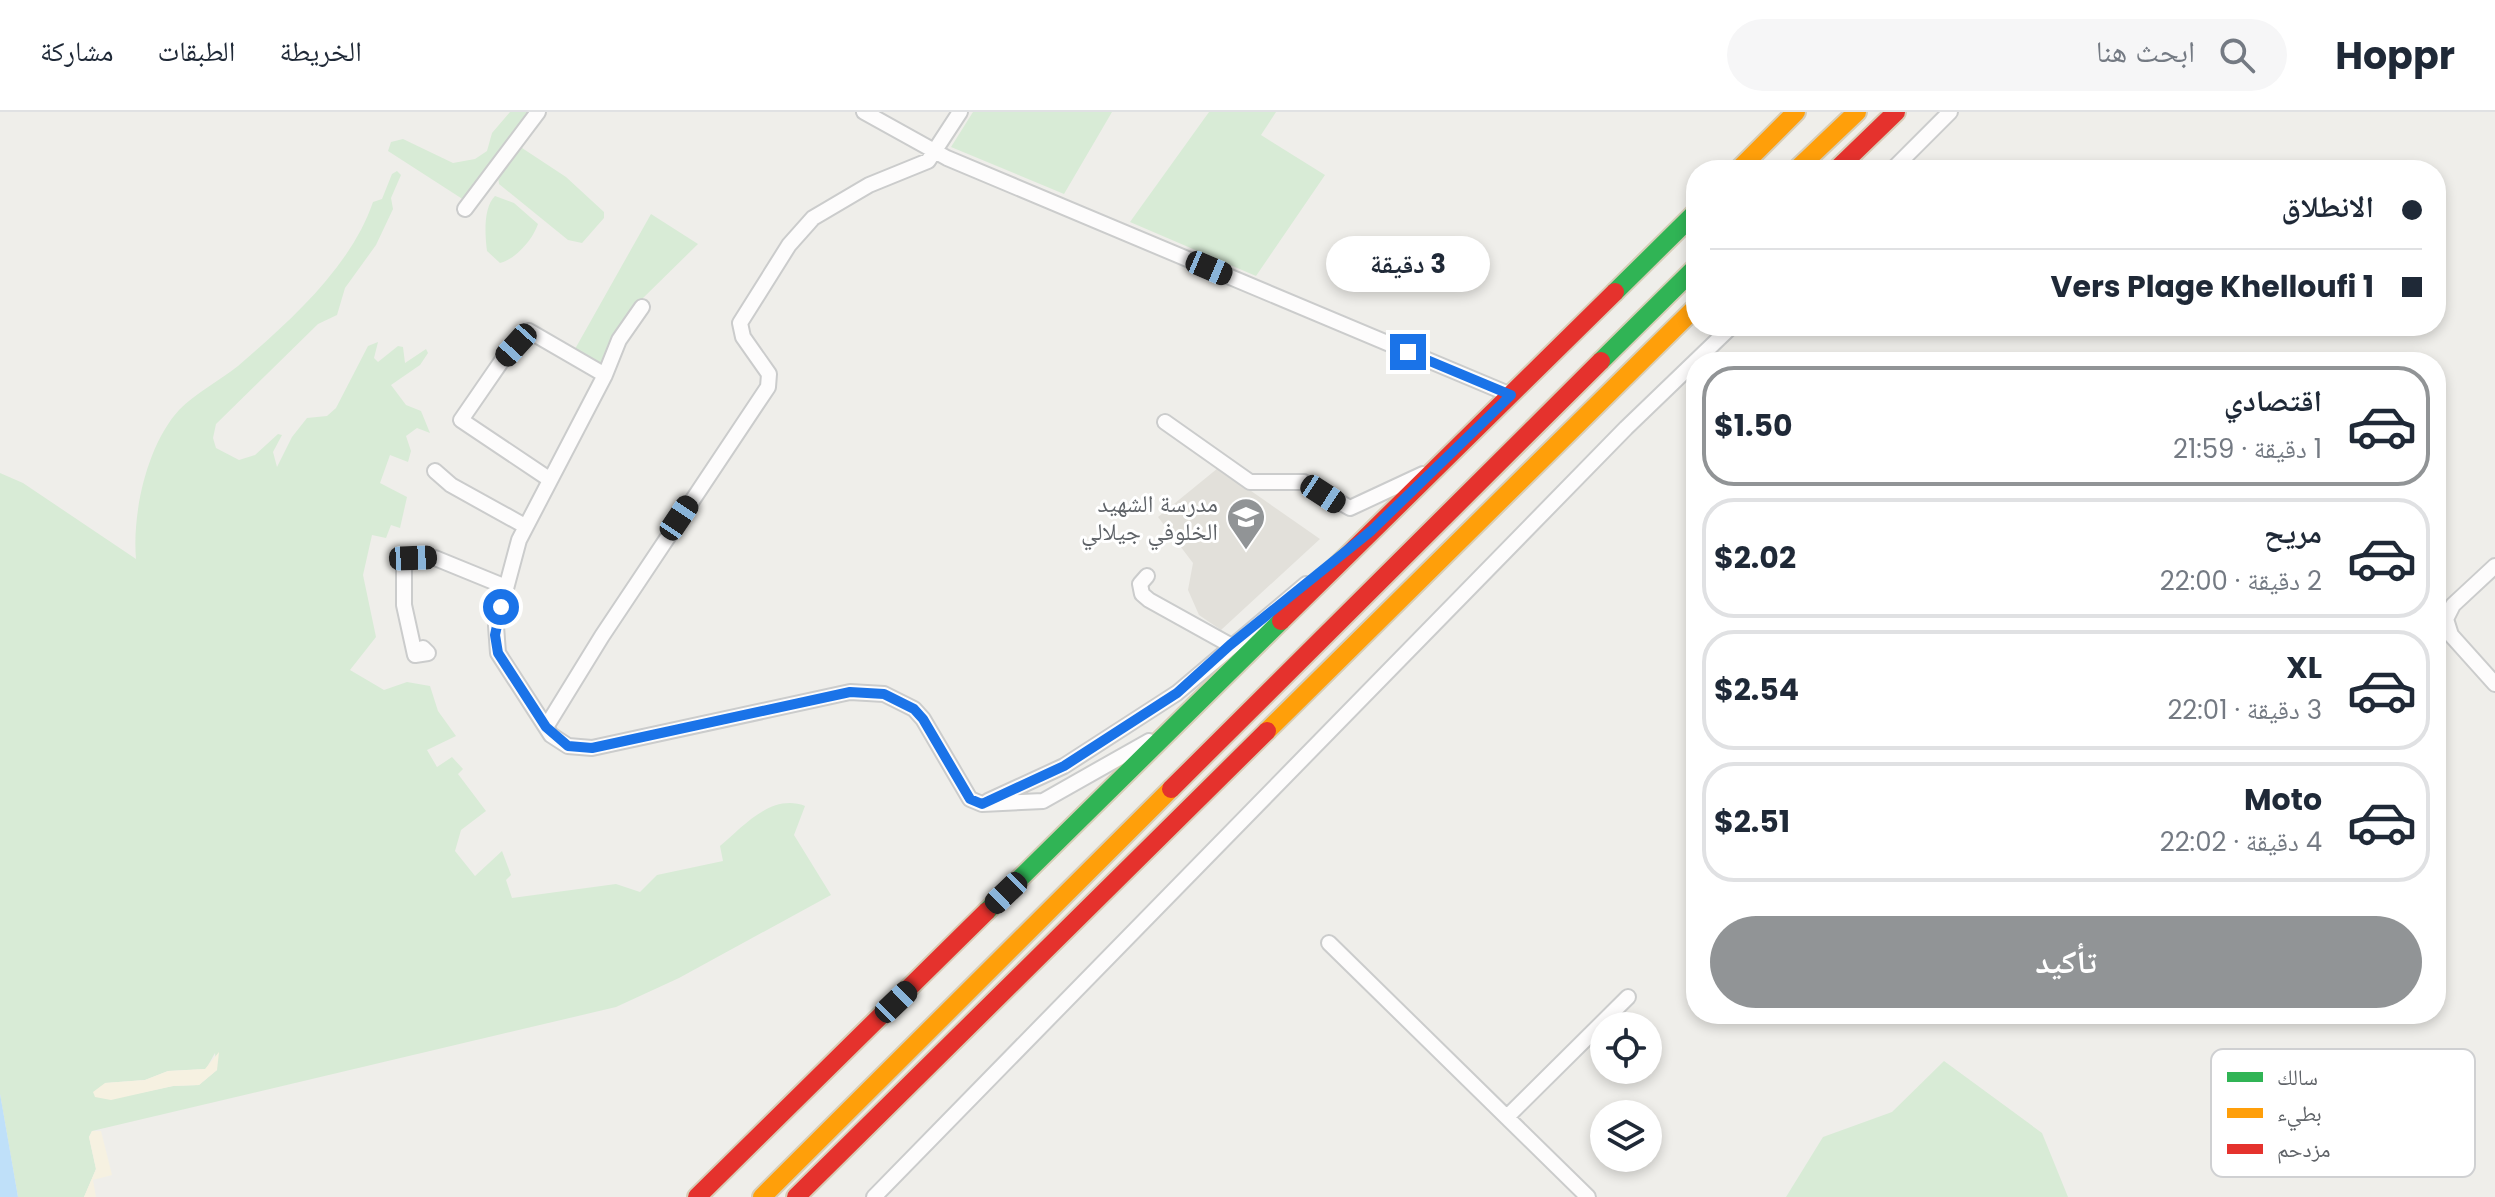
<!DOCTYPE html>
<html lang="ar">
<head>
<meta charset="utf-8">
<style>
	:root { --surface:#fff; --page:#f6f6f7; --text:#1f2937; --muted:#747a83; --line:#e0e1e3; --accent:#919496 }
	body { margin:0; font-family:Poppins,"Noto Naskh Arabic",sans-serif; background:var(--page); color:var(--text); direction:rtl; height:100vh; display:flex; flex-direction:column; font-size:30px; white-space:nowrap }
	* { box-sizing:border-box; margin:0 }
	p { font-size:26px; color:var(--muted) }
	.icon { flex:none; width:44px; height:44px; fill:none; stroke:currentColor; stroke-width:2; stroke-linecap:round; stroke-linejoin:round }
	.map { position:relative; flex:1; overflow:hidden; direction:ltr }
	.drawer { position:absolute; left:1686px; top:240px; width:760px; height:672px; display:flex; flex-direction:column; background:var(--surface); border-radius:32px; box-shadow:0 4px 12px #0003; direction:rtl }
	.drawer>* { flex:none }
	.hud { position:absolute; left:1686px; top:48px; width:760px; height:176px; border-radius:32px; box-shadow:0 4px 12px #0003; direction:rtl; display:grid; align-content:center; height:176px; padding:0 24px; background:var(--surface) }
	.tools { position:absolute; left:1590px; top:900px; display:grid; gap:16px }
	.tools a { display:grid; place-items:center; width:72px; height:72px; border-radius:50%; background:var(--surface); box-shadow:0 4px 12px #0003; font-size:40px }
	.end { position:absolute; width:36px; height:36px; margin:-18px; border:10px solid #1a73e8; background:#fff; box-shadow:0 0 0 4px #fff }
	.from { border-radius:50% }
	.bubble { position:absolute; height:56px; border-radius:28px; background:var(--surface); box-shadow:0 4px 12px #0003; font-size:26px; font-weight:700; line-height:56px; text-align:center; direction:rtl }
	.car { position:absolute; width:24px; height:48px; margin:-24px -12px; border-radius:10px; box-shadow:0 0 6px 2px #0007; background:linear-gradient(#222 24%,#8ab4d8 0 40%,#222 0 76%,#8ab4d8 0 86%,#222 0) }
	.hud b { display:flex; align-items:center; gap:28px; height:76px; font-size:30px }
	.hud b+b { border-top:2px solid var(--line) }
	.hud i { width:20px; height:20px; background:var(--text) }
	ul { padding:14px 0 0; list-style:none }
	li { display:flex; align-items:center; gap:24px; height:120px; margin:0 16px 12px; padding:0 8px; border:4px solid var(--line); border-radius:32px }
	li div { flex:1 }
	li b { display:block; font-size:30px }
	li em { font-style:normal; font-weight:700 }
	li.on { border-color:var(--accent) }
	li>.icon { width:72px; height:72px; stroke-width:1.5 }
	.primary-button { display:flex; gap:16px; margin-top:auto; padding:16px 24px }
	.primary-button a { flex:1; height:92px; border-radius:48px; background:var(--accent); color:#fff; font-size:32px; font-weight:700; line-height:92px; text-align:center }
	header { display:flex; align-items:center; gap:48px; box-sizing:border-box; height:112px; padding:0 40px; background:var(--surface); border-bottom:2px solid var(--line) }
	header strong { font-size:38px }
	nav { display:flex; gap:44px; margin-inline-start:auto; font-size:28px }
	.search { width:560px; height:72px; background:var(--page); display:flex; align-items:center; gap:20px; box-sizing:border-box; padding:0 28px; border-radius:44px; color:var(--muted); font-size:30px }
	.map>svg:first-child { display:block }
	.education { fill:#e2e0da }
	.green { fill:#d8ebd6; fill-rule:evenodd }
	.sand { fill:#f6f1e1 }
	.water { fill:#bfe0f9 }
	.lines { fill:none; stroke-linecap:round; stroke-linejoin:round }
	.street-casing { stroke:#cbcccc; stroke-width:18 }
	.fast-casing { stroke:#d7ceb8; stroke-width:22 }
	.slow-casing { stroke:#d7ceb8; stroke-width:22 }
	.jam-casing { stroke:#d7ceb8; stroke-width:22 }
	.street { stroke:#fdfcfc; stroke-width:14 }
	.fast { stroke:#30b455; stroke-width:18 }
	.slow { stroke:#ff9f0a; stroke-width:18 }
	.jam { stroke:#e5322d; stroke-width:18 }
	.route { stroke:#1a73e8; stroke-width:10 }
	.labels { text-anchor:middle; dominant-baseline:central; stroke-width:6; stroke-linejoin:round; paint-order:stroke }
	.poi-label { font-size:24px; fill:#5f6368; stroke:#fff; text-anchor:end }
	.key { fill:#fff; stroke:#cfd0d2; stroke-width:2 }
	.key-label { font-size:22px; fill:#5f6368 }
</style>
</head>
<body>
<header>
<strong>Hoppr</strong>
<div class="search"><svg class="icon" aria-label="search" viewBox="0 0 24 24"><circle cx="10" cy="10" r="6"/><path d="M15 15l6 6"/></svg>ابحث هنا</div>
<nav><a>الخريطة</a><a>الطبقات</a><a>مشاركة</a></nav>
</header>
<div class="map">
<svg width="2495" height="1085" viewBox="0 0 2495 1085">
	<rect width="100%" height="100%" fill="#efeeea"/>
	<path class="education" d="M1218,356L1320,427L1221,518L1199,503L1188,478L1193,451L1158,405Z"/>
	<path class="green" d="M510,0H532L464,88L388,39L391,30L403,27L453,51L475,47L487,39L492,21Z
		M973,0H1112L1064,82L951,35Z
		M1209,0H1276L1261,23L1325,63L1256,164L1130,110Z
		M519,34L566,65L604,100V106L582,131L568,128L499,72L498,64Z
		M397,59L401,63L391,86L393,97L376,133L345,176L337,203L318,212L216,312L213,326L216,336L239,348L255,343L278,322L282,323L273,340L277,355L292,325L307,306L327,304L336,296L368,234L378,230L374,246L378,250L398,234L403,235L405,251L426,237L428,241L420,253L391,273L406,293L421,299L430,321L417,316L406,324L411,339L408,350L390,343L380,371L407,385L400,416L391,413L386,426L372,423L363,463L376,525L350,558L384,578L407,570L430,574L438,599L456,624L427,638L437,655L452,645L463,657L458,662L486,699L461,718L455,739L475,764L502,739L511,763L506,768L512,786L616,772L640,780L657,763L723,749L720,734C743,715 771,681 805,694L794,723L831,783L679,866L616,895L92,1019L89,1025L96,1057L84,1085H18L0,982V361L23,371L136,447C132,401 147,333 179,298C196,281 219,269 238,254C289,210 351,155 373,90L382,87L392,62ZM215,941L217,958L199,973L173,974L125,984L105,971L145,968L168,959L206,957Z
		M495,84L514,91L538,112C533,127 516,147 500,151L487,139C485,123 483,96 495,84Z
		M651,102L698,132L641,188L603,253L575,237Z
		M1944,949L2042,1021L2068,1085H1786L1823,1025L1892,1000Z"/>
	<path class="sand" d="M219,940L217,958L199,973L173,974L111,988L95,985L93,980L105,971L145,968L168,959L205,957Z
		M92,1019H101L112,1063L93,1068L96,1085H84L96,1057L89,1025Z"/>
	<path class="water" d="M0,982L2,993L18,1085H0Z"/>
	<g class="lines">
		<g class="street-casing">
			<path id="street" d="M864,0L947,46L1511,283
				M1892,58L1950,0
				M465,97L538,0
				M605,263L519,428L496,514L498,541L551,623L568,634L592,636L850,580L884,582L914,597L923,607L970,687L982,692L1043,689L1149,629
				M1165,310L1250,370H1304L1350,396L1423,362
				M435,359L451,373L525,414
				M549,367L461,308L503,247L529,219L605,263L619,228L642,195
				M2495,454L2453,493L2446,507L2451,523L2495,572
				M1147,464L1140,472L1142,482L1149,488L1230,533
				M423,536L428,541L415,543L404,493V455L413,446H435L506,475
				M546,615L602,524L768,275L769,262L743,225L740,211L789,133L813,106L869,73L928,49L960,0
				M988,689L1064,654L1177,581L1306,472
				M1329,831L1588,1085
				M1507,1005L1628,885
				M874,1085L1626,316L1732,214"/>
		</g>
		<g class="fast-casing">
			<path id="fast" d="M1615,180L1696,100
				M1601,249L1696,155
				M987,799L1281,509"/>
		</g>
		<g class="slow-casing">
			<path id="slow" d="M1738,58L1796,0
				M1796,58L1857,0
				M1267,619L1696,195
				M762,1085L1171,677"/>
		</g>
		<g class="jam-casing">
			<path id="jam" d="M1836,58L1896,0
				M1281,509L1615,180
				M1171,677L1601,249
				M697,1085L987,799
				M796,1085L1267,619"/>
		</g>
		<use href="#street" class="street"/>
		<use href="#fast" class="fast"/>
		<use href="#slow" class="slow"/>
		<use href="#jam" class="jam"/>
	</g>
	<g class="lines">
		<path class="route" d="M501,495L495,523L498,541L546,615L568,634L592,636L850,580L884,582L914,597L923,607L970,687L982,692L1064,654L1177,581L1230,533L1371,419L1511,283L1408,240"/>
	</g>
	<defs>
		<g id="school-pin" transform="scale(2)"><path d="M0 17L-7.5 6A9.5 9.5 0 1 1 7.5 6Z" fill="#919496" stroke="#fff"/><path d="M0-5L7-2L0 1L-7-2ZM-4 1L0 2.5L4 1V4Q0 6-4 4Z" fill="#fff"/></g>
	</defs>
	<g fill-rule="evenodd">
		<use href="#school-pin" x="1246" y="405"/>
	</g>
	<g class="labels">
		<g class="poi-label">
			<text x="1218" y="391">مدرسة الشهيد<tspan x="1218" dy="28">الخلوفي جيلالي</tspan></text>
		</g>
	</g>
	<rect x="2211" y="937" width="264" height="128" rx="12" class="key"/>
	<rect x="2227" y="960" width="36" height="10" fill="#30b455"/>
	<rect x="2227" y="996" width="36" height="10" fill="#ff9f0a"/>
	<rect x="2227" y="1032" width="36" height="10" fill="#e5322d"/>
	<g class="key-label">
		<text x="2277" y="973">سالك</text>
		<text x="2277" y="1009">بطيء</text>
		<text x="2277" y="1045">مزدحم</text>
	</g>
</svg>
<div class="tools">
<a><svg class="icon" aria-label="locate" viewBox="0 0 24 24"><circle cx="12" cy="12" r="6"/><path d="M12 2v4M12 18v4M2 12h4M18 12h4"/></svg></a>
<a><svg class="icon" aria-label="layers" viewBox="0 0 24 24"><path d="M12 4l9 5-9 5-9-5zM3 14l9 5 9-5"/></svg></a>
</div>
<i class="end from" style="left:501px;top:495px"></i>
<i class="end" style="left:1408px;top:240px"></i>
<div class="bubble" style="left:1326px;top:124px;width:164px">3 دقيقة</div>
<i class="car" style="left:1209px;top:156px;rotate:113deg"></i>
<i class="car" style="left:516px;top:233px;rotate:222deg"></i>
<i class="car" style="left:1323px;top:382px;rotate:123deg"></i>
<i class="car" style="left:679px;top:406px;rotate:34deg"></i>
<i class="car" style="left:413px;top:446px;rotate:88deg"></i>
<i class="car" style="left:1006px;top:781px;rotate:226deg"></i>
<i class="car" style="left:896px;top:890px;rotate:46deg"></i>
<div class="hud">
<b><i class="from"></i>الانطلاق</b>
<b><i></i>Vers Plage Khelloufi 1</b>
</div>
<section class="drawer">
<ul>
<li class="on"><svg class="icon" aria-label="car" viewBox="0 0 24 24"><path d="M5 17H2v-5l4-1 3-4h7l3 4 3 1v5h-3M9 17h6M6 11h13"/><circle cx="7" cy="17" r="2"/><circle cx="17" cy="17" r="2"/></svg><div><b>اقتصادي</b><p>1 دقيقة · 21:59</p></div><em>$1.50</em></li>
<li><svg class="icon" aria-label="car" viewBox="0 0 24 24"><path d="M5 17H2v-5l4-1 3-4h7l3 4 3 1v5h-3M9 17h6M6 11h13"/><circle cx="7" cy="17" r="2"/><circle cx="17" cy="17" r="2"/></svg><div><b>مريح</b><p>2 دقيقة · 22:00</p></div><em>$2.02</em></li>
<li><svg class="icon" aria-label="car" viewBox="0 0 24 24"><path d="M5 17H2v-5l4-1 3-4h7l3 4 3 1v5h-3M9 17h6M6 11h13"/><circle cx="7" cy="17" r="2"/><circle cx="17" cy="17" r="2"/></svg><div><b>XL</b><p>3 دقيقة · 22:01</p></div><em>$2.54</em></li>
<li><svg class="icon" aria-label="car" viewBox="0 0 24 24"><path d="M5 17H2v-5l4-1 3-4h7l3 4 3 1v5h-3M9 17h6M6 11h13"/><circle cx="7" cy="17" r="2"/><circle cx="17" cy="17" r="2"/></svg><div><b>Moto</b><p>4 دقيقة · 22:02</p></div><em>$2.51</em></li>
</ul>
<div class="primary-button"><a>تأكيد</a></div>
</section>
</div>
</body>
</html>
